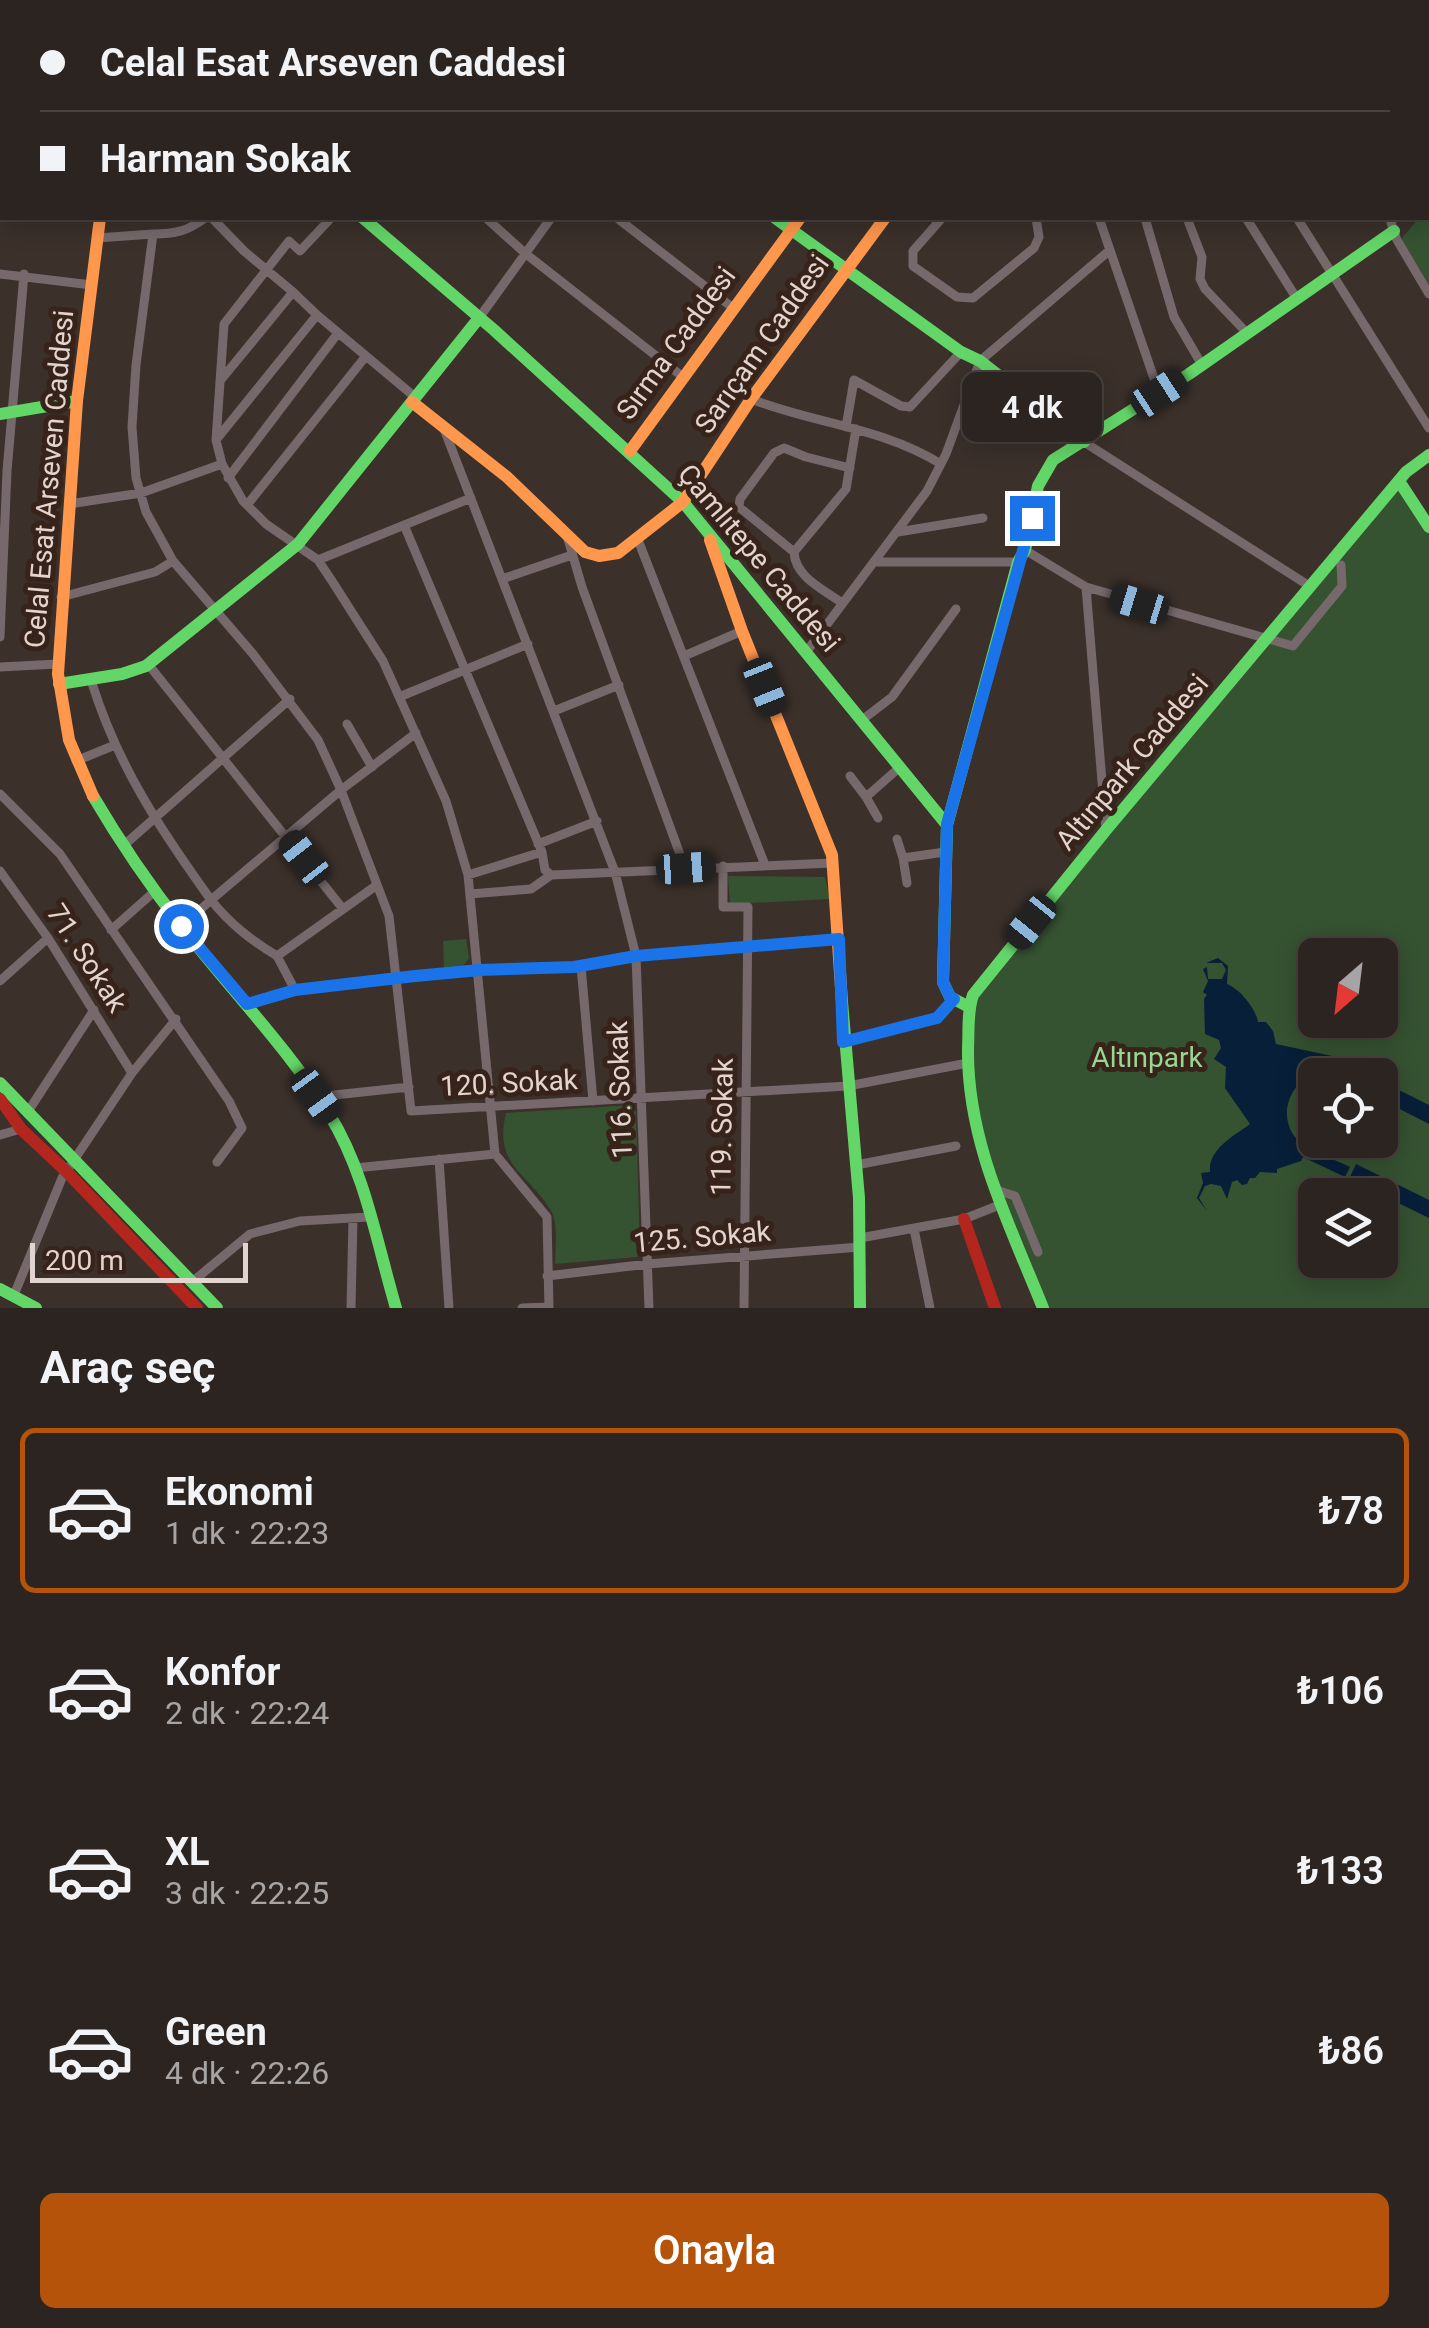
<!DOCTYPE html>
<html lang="tr">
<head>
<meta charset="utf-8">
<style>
	:root { --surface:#2c2420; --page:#38302d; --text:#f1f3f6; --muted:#a6a4a5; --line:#48413e; --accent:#b45309 }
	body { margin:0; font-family:Roboto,sans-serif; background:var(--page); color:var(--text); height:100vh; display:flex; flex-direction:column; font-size:38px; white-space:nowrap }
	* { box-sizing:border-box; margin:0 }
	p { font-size:32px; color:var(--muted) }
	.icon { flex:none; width:55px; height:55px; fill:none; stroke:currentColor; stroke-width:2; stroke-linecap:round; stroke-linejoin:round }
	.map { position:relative; height:1308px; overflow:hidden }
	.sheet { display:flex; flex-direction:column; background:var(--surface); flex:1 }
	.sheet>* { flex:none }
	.hud { position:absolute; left:0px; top:0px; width:1430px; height:220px; box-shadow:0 5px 25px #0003,0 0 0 2px var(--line); display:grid; align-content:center; height:220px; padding:0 40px; background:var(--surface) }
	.needle { width:65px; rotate:208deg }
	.buttons { position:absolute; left:1298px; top:938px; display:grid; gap:20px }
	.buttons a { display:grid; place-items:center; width:100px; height:100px; border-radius:15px; background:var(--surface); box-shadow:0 5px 25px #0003,0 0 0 2px var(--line); font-size:50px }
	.scale { position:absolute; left:30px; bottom:25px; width:218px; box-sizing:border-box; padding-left:10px; border:5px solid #e2d4ce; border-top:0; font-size:28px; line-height:35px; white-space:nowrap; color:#e2d4ce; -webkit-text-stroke:8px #37231a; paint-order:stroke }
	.end { position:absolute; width:45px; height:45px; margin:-22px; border:12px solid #1a73e8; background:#fff; box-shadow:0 0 0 5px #fff }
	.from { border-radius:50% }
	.bubble { position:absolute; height:70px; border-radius:15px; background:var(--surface); box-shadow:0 5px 25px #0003,0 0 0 2px var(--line); font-size:32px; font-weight:600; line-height:70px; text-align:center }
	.car { position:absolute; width:30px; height:60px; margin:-30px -15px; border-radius:12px; box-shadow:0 0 8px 2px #0007; background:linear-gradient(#222 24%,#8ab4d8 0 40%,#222 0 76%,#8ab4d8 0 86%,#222 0) }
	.hud b { display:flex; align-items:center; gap:35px; height:95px; font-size:38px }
	.hud b+b { border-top:2px solid var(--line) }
	.hud i { width:25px; height:25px; background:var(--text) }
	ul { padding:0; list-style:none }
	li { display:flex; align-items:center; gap:30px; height:165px; margin:0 20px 15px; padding:0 20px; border:5px solid transparent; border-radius:15px }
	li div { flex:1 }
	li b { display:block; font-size:38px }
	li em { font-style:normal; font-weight:600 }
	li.active { border-color:var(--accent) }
	li>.icon { width:90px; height:90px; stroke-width:1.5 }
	h2 { padding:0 40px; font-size:45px; line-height:120px }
	.button { display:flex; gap:20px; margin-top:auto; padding:20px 40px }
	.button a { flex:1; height:115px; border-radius:15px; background:var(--accent); color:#fff; font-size:40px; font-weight:600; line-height:115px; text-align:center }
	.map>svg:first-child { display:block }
	.green { fill:#355231; fill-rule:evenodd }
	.water { fill:#081f3a }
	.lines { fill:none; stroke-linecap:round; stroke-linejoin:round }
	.street { stroke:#76686b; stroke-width:9 }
	.fast { stroke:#63d668; stroke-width:12 }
	.slow { stroke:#ff974d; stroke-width:12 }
	.jam { stroke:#b3261e; stroke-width:12 }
	.route { stroke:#1a73e8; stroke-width:12 }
	.labels { text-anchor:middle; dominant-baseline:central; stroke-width:10; stroke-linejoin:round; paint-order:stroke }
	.street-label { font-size:28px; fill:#e2d4ce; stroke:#37231a }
	.park-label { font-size:28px; fill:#98d792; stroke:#37231a }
</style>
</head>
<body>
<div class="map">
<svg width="1429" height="1308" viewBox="0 0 1429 1308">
	<rect width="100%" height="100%" fill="#3b302a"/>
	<path class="green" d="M1428,210H1429V285L1401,239L1419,218H1428Z
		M1399,481L1429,527V1308H1043L970,1105L973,995ZM1315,955H1380V1020H1315ZM1315,1075H1380V1140H1315ZM1315,1195H1380V1260H1315Z
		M728,876L825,877L830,899L730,904Z
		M466,939L469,958L463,966L444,970L443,941Z
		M631,1105L636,1112L640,1250L637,1257L555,1264C555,1248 559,1223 550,1209C528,1173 493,1165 506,1113Z"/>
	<path class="water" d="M1218,958L1228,966L1227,984C1240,989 1256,1009 1258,1022H1266L1273,1031L1276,1044L1332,1056L1370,1075C1354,1075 1337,1072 1322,1073C1289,1077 1275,1119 1299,1141C1313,1153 1334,1159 1350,1167L1345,1177L1303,1157L1301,1161L1277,1169V1173L1260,1172L1255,1178H1250L1247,1184L1242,1185L1237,1180L1232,1182L1227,1199L1221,1186L1211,1184L1205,1186L1199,1198L1207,1211L1197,1198L1203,1183L1201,1173L1210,1172C1208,1149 1234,1136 1250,1124L1225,1088L1226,1067L1214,1059L1221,1048L1219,1040L1205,1034L1204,999L1207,995L1203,992L1208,981L1203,969L1207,967L1208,979H1222L1226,970L1222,963H1206Z
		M1393,1087L1429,1105V1124L1386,1102Z
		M1356,1164L1429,1200V1218L1349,1179Z"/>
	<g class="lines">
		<path class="street" d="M10,0L12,2
			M82,0L84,2
			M380,0L382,2
			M625,0L628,2
			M933,0L936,2
			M360,2L362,0
			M715,2L717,0
			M1254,2L1255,0
			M1428,120L1429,121
			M1428,194H1429
			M0,208L2,209
			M205,218C188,231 175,234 153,234L136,365L132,427L136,478L146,512L173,561L253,654L318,740L341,790L389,916L411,1111L848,1086L968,1063
			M212,218L244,251L293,292
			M331,218L300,251L289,241L224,324L216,440L222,464L243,501L266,524L318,560L332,581L383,661L446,801L468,875L495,1154L547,1217L549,1308
			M486,218L526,254L683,377
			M617,218L733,308
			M942,218L913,251V266L957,297L973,298L1034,248L1039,237L1036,218
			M1099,218L1159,393
			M1145,218L1174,317L1202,365
			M1187,218L1202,257L1200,279L1205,289L1247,333
			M1246,218L1297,299
			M1297,218L1429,428
			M1394,218L1391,223L1397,240L1429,294
			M97,238L153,234
			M0,274L92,285
			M317,315L415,397
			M479,318L551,218
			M751,399C815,424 881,427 941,464
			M846,427L854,380L901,406L910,407L961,352
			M444,429L615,872L636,956L649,1308
			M216,440L317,315L293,292L220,381
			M1084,442L1311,587
			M228,478L338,333
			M69,504L141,493L222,464
			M247,505L366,356
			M404,525L542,852L545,870L551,875L833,863
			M898,532L983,518
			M568,539L582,587L685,868
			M638,540L765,865
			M1025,550L1086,587L1293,646L1342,586L1341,565
			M794,552L739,507L740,499L774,453L784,448L806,457L850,468
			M318,560L471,498
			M874,562H1018
			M502,579L572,555
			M1086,587L1106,830
			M61,597L155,572L173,561
			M842,603C823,589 795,577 794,552L846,489L856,429
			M0,637L7,471L24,274
			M807,651L927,491L946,454L980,361L1110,250
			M684,656L742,631
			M148,664L343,909
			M0,667L58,664
			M91,680C117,765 160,829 211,900L341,790L416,733
			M399,697L528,644
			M554,711L619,685
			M862,720L892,697L956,609
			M347,724L372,767
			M76,761L115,745
			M850,776L866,797L878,818
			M0,794L60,854L229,1101L242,1128L217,1162
			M866,797L900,767
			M897,839L903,858
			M538,844L597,821
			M123,846L290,699
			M723,866V907H748L744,1308
			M0,871L48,938L132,1073
			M468,875L542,852
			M907,883L903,858L945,852
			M470,894L531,889L551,875
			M181,927L211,900C230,924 251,940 277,956L377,885
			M111,930L155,891
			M277,956L295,990
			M581,966L593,1101
			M0,981L48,938
			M247,1004L295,990L415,976L480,970L574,967L636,956L839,939
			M843,1042L937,1018L954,999
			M316,1097L409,1087
			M27,1113L94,1010
			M0,1135L21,1129
			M439,1159L449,1308
			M856,1165L956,1146
			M355,1168L495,1154
			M996,1190L1015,1196L1038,1252
			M914,1229L930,1308
			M860,1238L964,1219L1002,1204
			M547,1276L648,1264L860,1247
			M192,1282L250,1234L300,1221L369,1217
			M14,1295L62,1178L132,1073L176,1019
			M351,1308L353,1218
			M522,1308L549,1307"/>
		<path class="fast" d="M157,0L159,2
			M769,0L772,2
			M1317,0L1321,2
			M1339,0L1343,2
			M191,2L194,0
			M1040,2L1041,0
			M1428,30L1429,31
			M1428,59L1429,60
			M0,97H2
			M363,218L494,330L683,502L947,825L943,982L950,997L969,1007
			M775,218L961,352L980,361L1084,442
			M0,414L77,401
			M1399,481L1429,527
			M59,684L122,674L146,666L298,544L479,318
			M93,796C120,842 150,886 183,928C231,990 287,1047 329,1114C365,1171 377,1244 396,1308
			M947,825L1018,562L1025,550L1038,486L1053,460L1189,374L1394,231
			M842,1002L859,1198L860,1308
			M0,1083L217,1308
			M0,1289L36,1308
			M1043,1308C1009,1223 967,1142 968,1049C969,1031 967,1012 973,995L1106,830L1406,472L1429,455"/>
		<path class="slow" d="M500,0L502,2
			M1373,0L1378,2
			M412,402L507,477L585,552L599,556L618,553L683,502L751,399L885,218
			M630,451L800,218
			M710,540L742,631L832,855L842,1002
			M93,796L69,740L58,674L77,401L100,218"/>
		<path class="jam" d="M963,2L965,0
			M0,1099L21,1129L66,1171L197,1308
			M964,1219L995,1308"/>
	</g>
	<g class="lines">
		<path class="route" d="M181,926L247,1004L295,990L415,976L480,970L574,967L636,956L839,939L843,1042L937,1018L954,999L950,997L943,982L947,824L1032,518"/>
	</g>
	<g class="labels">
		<g class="street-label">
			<text transform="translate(676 343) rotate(-54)">Sırma Caddesi</text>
			<text transform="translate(762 344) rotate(-55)">Sarıçam Caddesi</text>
			<text transform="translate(49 479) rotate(-85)">Celal Esat Arseven Caddesi</text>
			<text transform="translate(759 558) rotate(50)">Çamlıtepe Caddesi</text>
			<text transform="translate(1132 762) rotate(-50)">Altınpark Caddesi</text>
			<text transform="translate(87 958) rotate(57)">71. Sokak</text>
			<text transform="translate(509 1083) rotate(-3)">120. Sokak</text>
			<text transform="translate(620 1090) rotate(-92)">116. Sokak</text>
			<text transform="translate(722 1127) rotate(-89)">119. Sokak</text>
			<text transform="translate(702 1237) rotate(-5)">125. Sokak</text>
		</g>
		<g class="park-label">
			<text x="1147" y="1057">Altınpark</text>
		</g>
	</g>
</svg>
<div class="buttons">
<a><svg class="needle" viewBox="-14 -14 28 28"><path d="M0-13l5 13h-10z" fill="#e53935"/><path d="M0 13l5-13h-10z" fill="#a6a4a5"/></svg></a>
<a><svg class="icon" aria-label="locate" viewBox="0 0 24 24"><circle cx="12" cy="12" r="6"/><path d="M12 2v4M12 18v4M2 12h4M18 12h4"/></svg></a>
<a><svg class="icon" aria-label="layers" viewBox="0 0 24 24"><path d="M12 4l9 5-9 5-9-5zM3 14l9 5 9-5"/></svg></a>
</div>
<div class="scale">200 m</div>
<i class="end from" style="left:181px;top:926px"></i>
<i class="end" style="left:1032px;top:518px"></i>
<div class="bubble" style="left:962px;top:372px;width:140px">4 dk</div>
<i class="car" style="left:1159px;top:393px;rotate:57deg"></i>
<i class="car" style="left:1139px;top:604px;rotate:287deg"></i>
<i class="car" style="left:765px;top:687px;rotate:158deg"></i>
<i class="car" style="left:304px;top:858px;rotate:322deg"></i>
<i class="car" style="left:686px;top:868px;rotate:86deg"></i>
<i class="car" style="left:1031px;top:922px;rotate:219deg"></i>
<i class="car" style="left:316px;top:1096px;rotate:144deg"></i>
<div class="hud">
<b><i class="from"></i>Celal Esat Arseven Caddesi</b>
<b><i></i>Harman Sokak</b>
</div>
</div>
<section class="sheet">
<h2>Araç seç</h2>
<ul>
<li class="active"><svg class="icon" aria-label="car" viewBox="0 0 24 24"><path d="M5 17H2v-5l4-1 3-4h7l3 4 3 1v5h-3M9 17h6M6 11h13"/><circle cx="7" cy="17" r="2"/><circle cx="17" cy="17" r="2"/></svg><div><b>Ekonomi</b><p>1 dk · 22:23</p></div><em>₺78</em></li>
<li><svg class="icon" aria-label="car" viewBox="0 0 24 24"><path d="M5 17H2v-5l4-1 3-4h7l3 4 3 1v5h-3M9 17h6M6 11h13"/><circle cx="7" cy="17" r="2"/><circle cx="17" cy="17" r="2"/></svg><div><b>Konfor</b><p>2 dk · 22:24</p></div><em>₺106</em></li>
<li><svg class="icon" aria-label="car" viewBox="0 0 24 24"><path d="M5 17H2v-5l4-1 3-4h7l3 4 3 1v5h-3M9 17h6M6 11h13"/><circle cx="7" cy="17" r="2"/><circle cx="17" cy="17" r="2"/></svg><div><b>XL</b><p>3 dk · 22:25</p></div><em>₺133</em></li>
<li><svg class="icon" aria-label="car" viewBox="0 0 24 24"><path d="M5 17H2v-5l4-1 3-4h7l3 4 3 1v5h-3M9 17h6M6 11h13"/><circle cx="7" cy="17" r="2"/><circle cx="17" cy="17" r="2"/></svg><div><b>Green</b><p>4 dk · 22:26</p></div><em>₺86</em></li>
</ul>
<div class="button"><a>Onayla</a></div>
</section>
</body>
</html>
